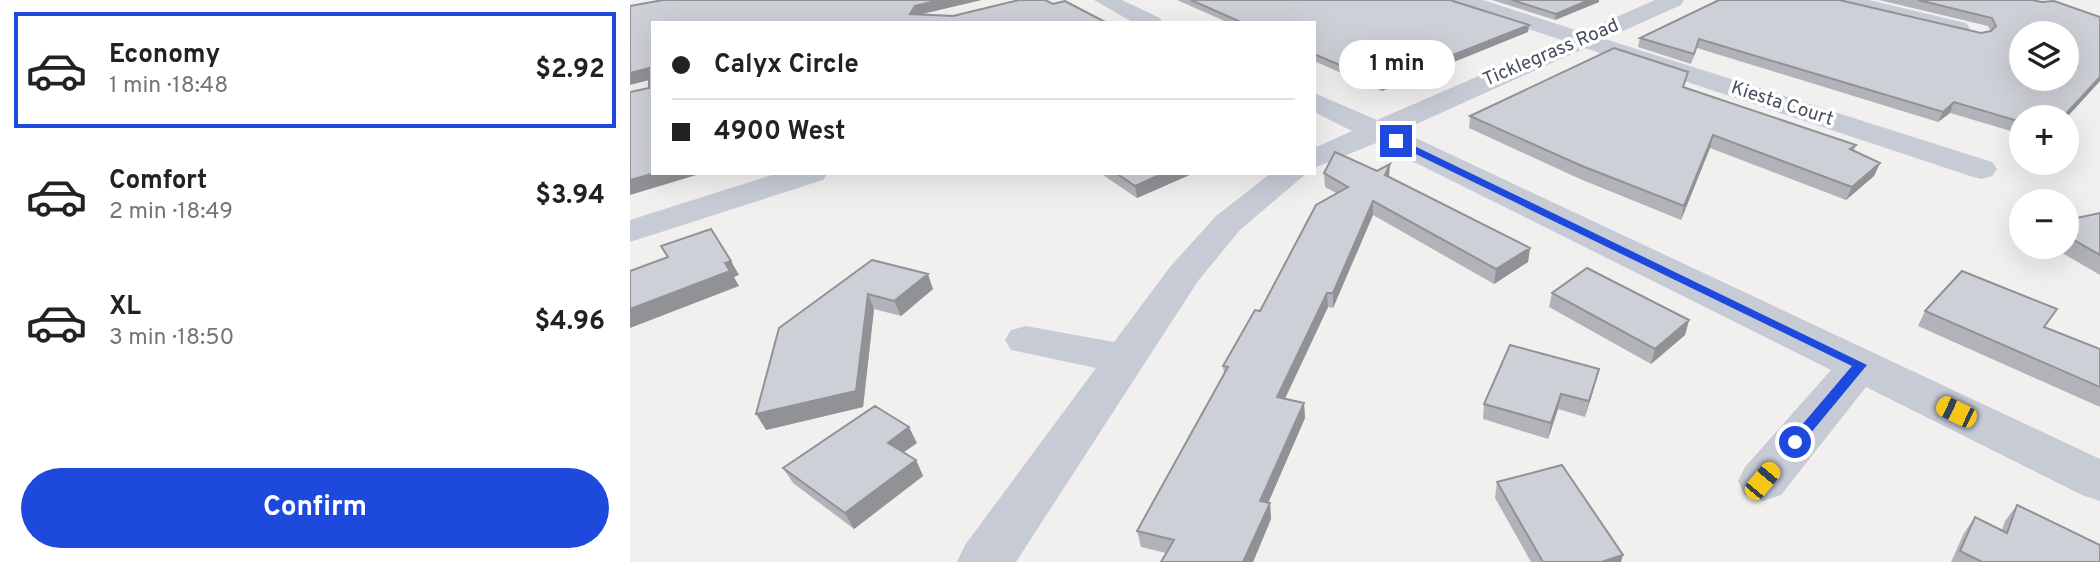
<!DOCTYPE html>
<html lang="en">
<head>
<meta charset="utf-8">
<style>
	:root { --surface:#fff; --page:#f2f2f2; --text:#222; --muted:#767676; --line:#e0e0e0; --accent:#1d4add }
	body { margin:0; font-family:Overpass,sans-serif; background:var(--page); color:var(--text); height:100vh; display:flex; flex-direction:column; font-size:26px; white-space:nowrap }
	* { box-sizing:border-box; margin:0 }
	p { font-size:23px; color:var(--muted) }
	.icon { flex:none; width:38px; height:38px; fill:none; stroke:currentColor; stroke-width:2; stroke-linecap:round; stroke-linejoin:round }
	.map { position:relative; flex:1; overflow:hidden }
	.drawer { display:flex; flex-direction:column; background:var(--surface); width:630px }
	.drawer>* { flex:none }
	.guide { position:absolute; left:21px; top:21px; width:665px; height:154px; border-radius:0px; box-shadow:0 7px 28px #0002; display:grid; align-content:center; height:154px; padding:0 21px; background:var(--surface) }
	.controls { position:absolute; left:1379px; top:21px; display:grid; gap:14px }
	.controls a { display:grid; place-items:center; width:70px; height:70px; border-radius:50%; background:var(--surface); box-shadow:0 7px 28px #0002; font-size:35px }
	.end { position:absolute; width:32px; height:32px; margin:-16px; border:9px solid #1d4add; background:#fff; box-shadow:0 0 0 4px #fff }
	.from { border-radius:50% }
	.bubble { position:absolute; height:49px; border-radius:24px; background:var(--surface); box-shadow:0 7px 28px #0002; font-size:23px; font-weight:700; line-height:49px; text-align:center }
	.car { position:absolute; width:21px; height:42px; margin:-21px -10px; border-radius:9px; box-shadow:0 0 5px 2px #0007; background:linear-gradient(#f5c518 24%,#345 0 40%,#f5c518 0 76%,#345 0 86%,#f5c518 0) }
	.guide b { display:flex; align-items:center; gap:24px; height:66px; font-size:26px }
	.guide b+b { border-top:2px solid var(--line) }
	.guide i { width:18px; height:18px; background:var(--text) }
	ul { padding:12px 0 0; list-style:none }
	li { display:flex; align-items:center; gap:21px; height:116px; margin:0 14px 10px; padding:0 7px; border:4px solid transparent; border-radius:0px }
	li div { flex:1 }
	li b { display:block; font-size:26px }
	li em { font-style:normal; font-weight:700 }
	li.active { border-color:var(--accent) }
	li>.icon { width:63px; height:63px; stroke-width:1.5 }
	.button { display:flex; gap:14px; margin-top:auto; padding:14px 21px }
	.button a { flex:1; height:80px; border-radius:42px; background:var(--accent); color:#fff; font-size:28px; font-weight:700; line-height:80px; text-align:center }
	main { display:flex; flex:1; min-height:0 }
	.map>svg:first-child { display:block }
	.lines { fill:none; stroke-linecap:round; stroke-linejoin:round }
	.street { fill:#c6cbd6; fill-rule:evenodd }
	.wall { fill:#b1b3b9 }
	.shaded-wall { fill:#909296 }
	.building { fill:#ced0d7; stroke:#909296; stroke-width:2; fill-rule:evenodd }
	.route { fill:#1d4add }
	.labels { text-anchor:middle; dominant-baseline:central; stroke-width:7; stroke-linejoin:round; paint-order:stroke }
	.far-street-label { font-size:19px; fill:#474e5c; stroke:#fff }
</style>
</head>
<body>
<main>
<section class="drawer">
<ul>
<li class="active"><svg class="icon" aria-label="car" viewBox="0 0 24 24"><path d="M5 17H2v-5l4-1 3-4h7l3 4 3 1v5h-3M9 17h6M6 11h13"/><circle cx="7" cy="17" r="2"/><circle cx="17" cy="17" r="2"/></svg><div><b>Economy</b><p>1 min · 18:48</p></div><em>$2.92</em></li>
<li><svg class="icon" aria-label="car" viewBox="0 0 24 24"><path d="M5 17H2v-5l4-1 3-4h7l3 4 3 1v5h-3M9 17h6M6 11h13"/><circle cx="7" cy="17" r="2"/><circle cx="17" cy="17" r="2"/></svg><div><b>Comfort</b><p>2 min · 18:49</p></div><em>$3.94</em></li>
<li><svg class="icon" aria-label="car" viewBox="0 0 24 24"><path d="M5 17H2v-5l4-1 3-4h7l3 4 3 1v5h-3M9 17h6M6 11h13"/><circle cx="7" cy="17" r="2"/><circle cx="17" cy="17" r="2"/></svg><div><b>XL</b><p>3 min · 18:50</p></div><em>$4.96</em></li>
</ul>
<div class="button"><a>Confirm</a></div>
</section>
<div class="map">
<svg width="1470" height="562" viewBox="0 0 1470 562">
	<rect width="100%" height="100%" fill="#f2f0ef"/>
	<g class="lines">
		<path class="street" d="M464,0H492L530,18L533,23H504Z
			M820,0H853L952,32L1025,0H1054L1051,5L975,39L1362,162L1367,169L1362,176L1351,179L1340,176L955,48L771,131L1470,459V501L1452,495L1236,387L1151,495L1133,501L1115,495L1108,481L1115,467L1201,370L746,143L684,168V148L722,131L684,112V93L747,120L932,40L823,5Z
			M1200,0H1239L1336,23L1340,28L1336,33L1328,35L1203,5Z
			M148,173H198L193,180L0,242V220Z
			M641,173H677L610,230L568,281L386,562H327L335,545L466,368L381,350L375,340L381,330L396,326L484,342L540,267L586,216Z"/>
	</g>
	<path class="wall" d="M547,0H822L823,1L899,25L898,32L752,91L684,61V23H599Z
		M862,0H969V2L925,20Z
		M1249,0H1402L1470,17V81L1437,117H1391V134L1320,113L1308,122L1067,48L1061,64L1008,47L1010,38L1351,33L1361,32L1358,26Z
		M1054,87L1226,145L1224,151L1250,163L1244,176L1216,200L1080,148L1051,220L950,179L839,128L840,116Z
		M470,173H564L507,198Z
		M694,173L759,177L900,248L898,262L864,284L743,215L703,308L698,307L655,399L674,403L675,418L638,503H640L641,519L623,562H531L536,553L511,547L507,531L594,374L593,366L706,193L695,187Z
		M1470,213V275L1422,247H1437V220Z
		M242,260L303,289L271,316L244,309L233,407L136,430Z
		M922,293L1059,320L1055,335L1021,364L919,307Z
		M1295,311L1415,327L1470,349V407L1288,326Z
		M965,384L955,417L928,409L918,439L853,419L854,404Z
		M287,443L273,453L286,460L293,476L224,529L163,483L153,468Z
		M867,482L991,562H901L865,498Z
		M1387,505L1470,562H1321L1334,533L1345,517L1372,530L1375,521Z"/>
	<path class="shaded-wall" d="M310,0H352L288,15L280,14L285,6Z
		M959,0H969V2L925,20L926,14Z
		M899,25L898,32L752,91V83Z
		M19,68L23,79L0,85V73Z
		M1470,77V81L1437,117H1433Z
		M1324,102L1320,113L1308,122L1313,112Z
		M1083,135L1080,148L1051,220L1054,206Z
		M1250,163L1244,176L1216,200L1222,187Z
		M760,164L759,177L755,175Z
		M25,173H73L0,195V180Z
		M534,173H564L507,198L505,186Z
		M743,201V215L703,308V293Z
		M900,248L898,262L864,284L866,269Z
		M101,261L109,275L104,277L109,286L0,328V309Z
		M298,274L303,289L271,316L264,301Z
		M697,293L698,307L648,413L647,397Z
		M238,294L244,309L233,407L136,430L126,414Z
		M1059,320L1055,335L1021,364L1025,349Z
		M969,369L965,384L955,417L959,401Z
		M931,394L928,409L918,439L921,423Z
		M674,403L675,418L632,517L630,501Z
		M279,427L287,443L265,458L258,443Z
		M286,460L293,476L224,529L215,513Z
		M640,503L641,519L623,562H613Z
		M993,555L991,562H971Z"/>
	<path class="building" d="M33,0H310L285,6L280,14L323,16L389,0H415L423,4L435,1L477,23H23V173H25L0,180V92L19,88V68L0,73V6Z
		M561,0H822L823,1L899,25L752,83L684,54V23H613Z
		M882,0H959L926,14Z
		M1089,0H1209L1351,33L1361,31L1366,26L1362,18L1288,0H1402L1412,2L1424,1L1470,17V77L1433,117H1391V122L1324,102L1313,112L1069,39L1064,54L1010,38ZM1391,33H1437V79H1391Z
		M984,48L1058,72L1053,87L1226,145L1220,149L1250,163L1222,187L1083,135L1054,206L952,166L840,116Z
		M705,152L747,171L760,164L755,175L900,248L866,269L743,201L703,293H697L647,397L674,403L630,501L640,503L613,562H531L544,540L507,531L598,367L593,366L625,310L630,311L686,205L718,187L694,173Z
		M486,173H534L505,186Z
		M1470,213V255L1437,236V220Z
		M81,229L101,261L95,263L100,271L0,309V271L38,257L31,246Z
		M242,260L298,274L264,301L238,294L226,391L126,414L149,328Z
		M957,268L1059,320L1025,349L922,293Z
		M1332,271L1427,309L1414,327L1470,349V387L1295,311Z
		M880,345L969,369L959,401L931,394L921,423L854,404Z
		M245,406L279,427L258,443L286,460L215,513L153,468Z
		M932,465L993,555L971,562H913L867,482Z
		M1387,505L1470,545V562H1352L1330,551L1345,517L1377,533Z"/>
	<path class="route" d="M763,139H770L1237,365L1170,446H1160V439L1222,366L763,143Z"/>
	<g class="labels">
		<g class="far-street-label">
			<text transform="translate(921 53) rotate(-23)">Ticklegrass Road</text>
			<text transform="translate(1152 104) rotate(18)">Kiesta Court</text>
		</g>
	</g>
</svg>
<div class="controls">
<a><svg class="icon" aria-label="layers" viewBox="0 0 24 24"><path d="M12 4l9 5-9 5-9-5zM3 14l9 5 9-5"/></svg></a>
<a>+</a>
<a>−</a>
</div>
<i class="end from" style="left:1165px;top:442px"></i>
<i class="end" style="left:766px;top:141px"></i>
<div class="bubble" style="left:709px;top:40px;width:116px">1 min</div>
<i class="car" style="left:1326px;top:412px;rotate:296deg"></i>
<i class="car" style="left:1132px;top:481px;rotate:40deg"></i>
<div class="guide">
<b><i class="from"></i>Calyx Circle</b>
<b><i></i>4900 West</b>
</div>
</div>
</main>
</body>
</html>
